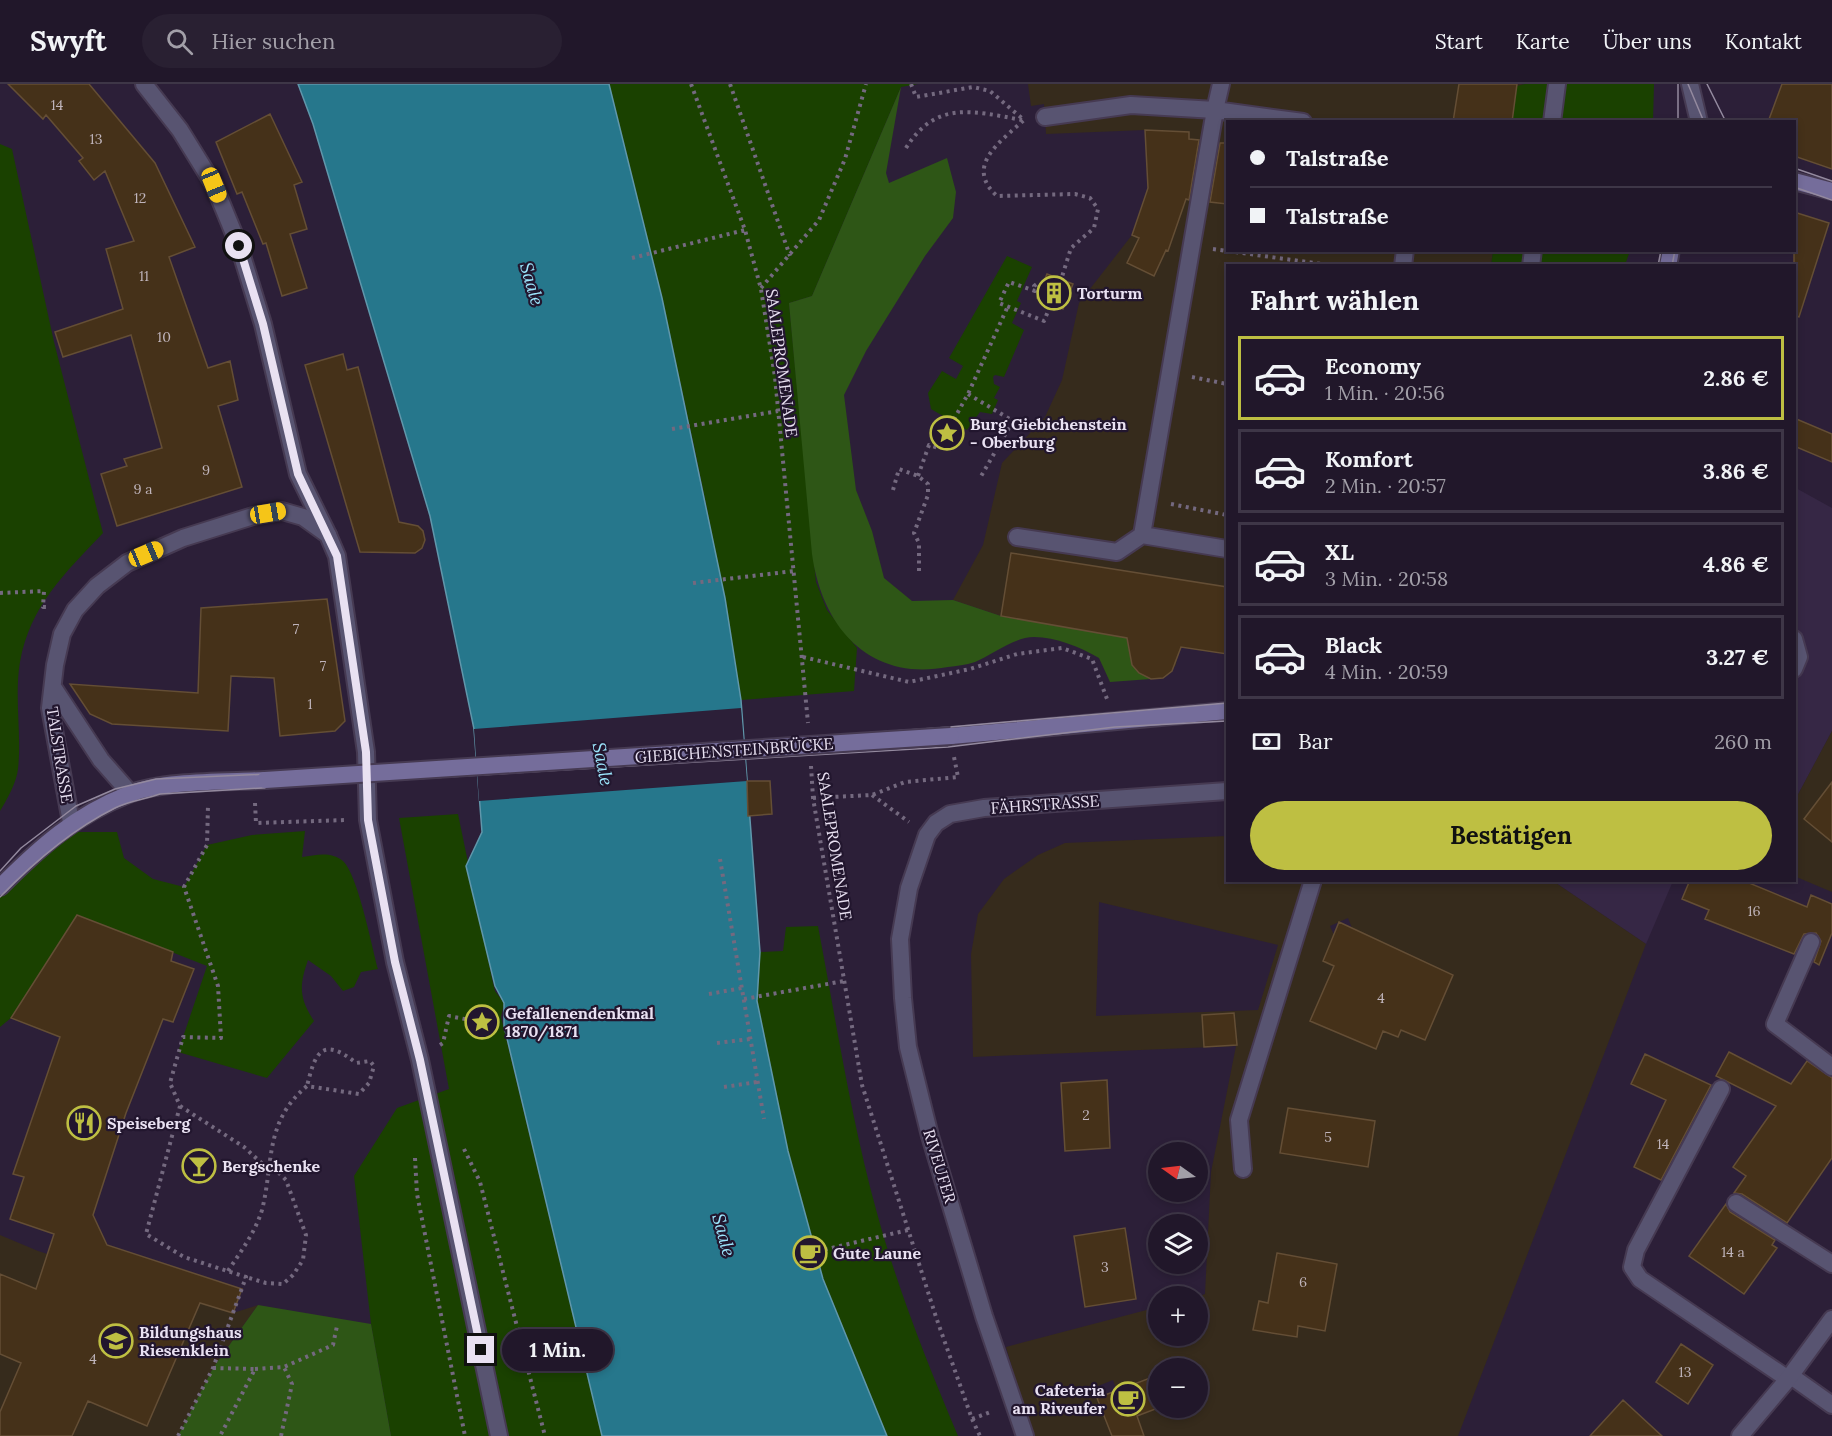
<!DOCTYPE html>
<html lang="de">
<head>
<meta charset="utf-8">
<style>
	:root { --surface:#21172a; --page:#292032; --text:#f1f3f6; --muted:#a29fa8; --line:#3e3647; --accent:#bebf42 }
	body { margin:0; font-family:Lora,serif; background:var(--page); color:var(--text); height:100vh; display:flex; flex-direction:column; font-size:22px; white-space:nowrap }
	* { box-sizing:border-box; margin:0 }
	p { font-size:20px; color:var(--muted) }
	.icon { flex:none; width:33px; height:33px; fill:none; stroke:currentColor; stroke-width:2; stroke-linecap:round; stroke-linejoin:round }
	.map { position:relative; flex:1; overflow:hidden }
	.sheet { position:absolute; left:1226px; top:180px; width:570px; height:618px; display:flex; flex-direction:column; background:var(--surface); border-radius:0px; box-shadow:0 3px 9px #0003,0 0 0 2px var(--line) }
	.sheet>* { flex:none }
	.banner { position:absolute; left:1226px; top:36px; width:570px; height:132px; border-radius:0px; box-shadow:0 3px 9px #0003,0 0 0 2px var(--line); display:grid; align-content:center; height:132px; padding:0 24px; background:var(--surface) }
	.needle { width:39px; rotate:284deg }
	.buttons { position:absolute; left:1148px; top:1058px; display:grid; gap:12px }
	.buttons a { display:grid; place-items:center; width:60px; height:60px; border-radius:50%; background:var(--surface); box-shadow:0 3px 9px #0003,0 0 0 2px var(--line); font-size:30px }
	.end { position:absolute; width:27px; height:27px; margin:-14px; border:8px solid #e9e1f2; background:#111; box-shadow:0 0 0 3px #111 }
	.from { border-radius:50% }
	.bubble { position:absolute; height:42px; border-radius:21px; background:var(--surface); box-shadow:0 3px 9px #0003,0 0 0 2px var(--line); font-size:20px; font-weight:700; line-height:42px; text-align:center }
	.car { position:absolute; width:18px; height:36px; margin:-18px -9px; border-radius:8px; box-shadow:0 0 4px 2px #0007; background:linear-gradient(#f5c518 24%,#345 0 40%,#f5c518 0 76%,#345 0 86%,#f5c518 0) }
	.banner b { display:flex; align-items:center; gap:21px; height:57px; font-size:22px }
	.banner b+b { border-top:2px solid var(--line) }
	.banner i { width:15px; height:15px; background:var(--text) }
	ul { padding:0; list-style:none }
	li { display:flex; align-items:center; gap:18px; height:84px; margin:0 12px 9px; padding:0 12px; border:3px solid var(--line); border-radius:0px }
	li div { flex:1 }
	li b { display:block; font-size:22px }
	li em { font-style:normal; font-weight:700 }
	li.on { border-color:var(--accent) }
	li>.icon { width:54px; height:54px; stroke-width:1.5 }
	h2 { padding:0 24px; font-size:27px; line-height:72px }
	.pay { display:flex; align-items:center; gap:15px; height:66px; padding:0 24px; font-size:22px }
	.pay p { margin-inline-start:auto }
	.button { display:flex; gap:12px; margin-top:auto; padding:12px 24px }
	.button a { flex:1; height:69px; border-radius:36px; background:var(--accent); color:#111; font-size:24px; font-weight:700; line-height:69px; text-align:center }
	header { display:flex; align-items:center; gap:36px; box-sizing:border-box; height:84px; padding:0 30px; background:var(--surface); border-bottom:2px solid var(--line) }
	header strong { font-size:28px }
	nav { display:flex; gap:33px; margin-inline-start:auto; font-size:21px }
	.search { width:420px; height:54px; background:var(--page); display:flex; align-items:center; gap:15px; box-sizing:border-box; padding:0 21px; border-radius:33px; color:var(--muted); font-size:22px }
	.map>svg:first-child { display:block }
	.built { fill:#362745 }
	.education { fill:#362b1c; fill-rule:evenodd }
	.green { fill:#1a4100 }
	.forest { fill:#2e5616 }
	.water { fill:#26778c; stroke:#6097ab; stroke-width:1.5 }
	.pier { fill:#2c1f38 }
	.building { fill:#453119; stroke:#644e35; stroke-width:1.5 }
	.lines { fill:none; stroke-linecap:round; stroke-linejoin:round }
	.service-casing { stroke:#463a52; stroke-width:20 }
	.minor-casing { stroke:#463a52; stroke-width:20 }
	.tertiary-casing { stroke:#463a52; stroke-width:20 }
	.secondary-casing { stroke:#463a52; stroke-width:20 }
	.path { stroke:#74697f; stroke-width:4; stroke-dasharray:3 4.5; stroke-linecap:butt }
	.service { stroke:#585471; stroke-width:16 }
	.minor { stroke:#585471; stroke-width:16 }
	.tertiary { stroke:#585471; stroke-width:16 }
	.secondary { stroke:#756d9b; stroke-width:16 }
	.tram { stroke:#948a9f; stroke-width:1.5 }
	.secondary-bridge-casing { stroke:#463a52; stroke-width:20; stroke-linecap:butt }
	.secondary-bridge { stroke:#756d9b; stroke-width:16 }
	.route { stroke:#e9e1f2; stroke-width:8 }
	.labels { text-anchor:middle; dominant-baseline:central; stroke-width:4.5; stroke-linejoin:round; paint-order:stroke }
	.number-label { font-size:14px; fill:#c0b5bc }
	.poi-label { font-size:16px; font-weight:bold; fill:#e9e1f2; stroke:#22162e; text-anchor:start }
	.street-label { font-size:16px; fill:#e9e1f2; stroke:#22162e }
	.water-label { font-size:18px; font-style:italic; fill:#9ce6fd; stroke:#22162e }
</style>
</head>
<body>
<header>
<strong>Swyft</strong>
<div class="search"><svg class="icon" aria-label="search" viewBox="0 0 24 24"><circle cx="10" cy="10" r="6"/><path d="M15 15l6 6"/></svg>Hier suchen</div>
<nav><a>Start</a><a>Karte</a><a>Über uns</a><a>Kontakt</a></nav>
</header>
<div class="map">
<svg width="1832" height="1352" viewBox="0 0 1832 1352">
	<rect width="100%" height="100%" fill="#2c1f38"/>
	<path class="built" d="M1794,403L1832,424V647L1794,718Z
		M1553,797H1673L1646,860Z"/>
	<path class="education" d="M1028,0H1525L1517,2L1512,37L1227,38V166L1493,167L1491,181L1227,182V570L1178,563L1176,581L1163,594L1134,555L1001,532L953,516L983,461L1002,379L1045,333L1062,296L1079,219L1132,151L1148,104L1145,46L1046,50L1044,20L1031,22Z
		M1832,647V808L1794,792V718Z
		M1227,752V796L1553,797L1646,860L1458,1352H1132L1143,1348L1137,1332L1160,1323H1197V1284H1158V1291L1117,1307L1113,1296L1093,1304L1112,1352H1032L1006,1263L1158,1223V1251H1197V1213L1205,1210L1211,1088L1236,962L973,973L971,870L978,830L1004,795L1038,771L1065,759ZM1099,818L1278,861L1258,926L1096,932ZM1348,834L1352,844L1453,891L1401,946L1383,947L1375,965L1310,937L1334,882L1323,877L1334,851L1330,842ZM1288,1024L1375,1037L1368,1083L1281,1069ZM1277,1169L1337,1180L1324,1247L1298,1242L1296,1253L1253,1246L1259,1217L1268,1219Z
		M0,1151L38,1167L233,1229L258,1221L213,1284L178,1352H0Z"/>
	<path class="green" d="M609,0H918L901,3L812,212L789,219L816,498L827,526L857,564L854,607L741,616C709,409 660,204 609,0Z
		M1525,0H1654L1653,37L1512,38L1517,2Z
		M0,60L12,65L54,258L103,449C65,489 30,522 20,578C14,614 22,650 18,685C17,697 7,716 0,727Z
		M1493,167H1630L1625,181L1491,182Z
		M1007,172L1032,183L1017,217L1021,219L1012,239L1024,246L1004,293L995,291L993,293L994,300L1000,303L994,314L998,316L992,330L980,328L967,346L931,325L928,309L942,287L956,295L963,282L949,274Z
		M458,730L493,899L495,907L504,919L501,933L602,1352H391L371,1240L354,1092L397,1024L449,1005L399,734Z
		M305,747L302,773C316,771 331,767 343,777C358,791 372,863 378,885L361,888L354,903L343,907L331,892L308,876C299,902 299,914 314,937L267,994L178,968L207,882L78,831L11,934L0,943V813L32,780L74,748H117L124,774L153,795L184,803L207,761L252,751Z
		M818,842C836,937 851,1035 877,1129C898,1206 927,1278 958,1352H887L823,1195L788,1067L757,917L760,868L783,867L786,843Z"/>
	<path class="forest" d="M901,3L886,89L889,99L947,74L956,108L953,134L925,172L866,267L844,311L856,406L872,447L884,494L912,517L953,516L1001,532L1135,555L1151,595L1110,598L1099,574C1080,563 1056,553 1034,553C1014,553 992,571 975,578C966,581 956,582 948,583C869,598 822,543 812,470L789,219L812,212Z
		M258,1221L371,1240L391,1352H178L213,1284Z"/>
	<path class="water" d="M298,0H609L662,214L725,514L741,616L760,868L757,917L788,1067L823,1195L887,1352H602L504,942V919L495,902L466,782L482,748L474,645L430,432L313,40Z"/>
	<path class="pier" d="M741,624L747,697L479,717L474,645Z"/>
	<path class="building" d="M8,0H89L155,79L195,163L169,173L208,284L230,277L238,316L218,322L242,403L117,442L101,390L127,382L124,375L162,364L131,251L63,273L55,248L123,225L106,165L134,157L105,87L94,96L79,77L83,74L46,31L43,35Z
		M1459,0H1517L1512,38H1453Z
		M1782,0H1832V85L1794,72V38H1768Z
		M270,30L302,98L294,101L307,145L290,150L307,204L282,212L266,159L263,160L242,108L237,110L216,58Z
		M1145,46L1189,48V55L1199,56L1189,116L1186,115L1168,167L1166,166L1154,192L1127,179L1139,154L1132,151L1148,104Z
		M1220,59H1227V120L1210,118Z
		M1794,128L1829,139L1799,233L1794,232Z
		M1047,190L1073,200L1063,225L1037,214Z
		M343,270L347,286L358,283L399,438L418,442L423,447L425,456L422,464L415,469L360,468L305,281Z
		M1794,334L1832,350V378L1794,362Z
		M1011,469L1227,503V570L1181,563L1172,587L1163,594L1151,595L1139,589L1132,581L1127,554L1001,532Z
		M327,515L345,637L335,647L280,652L274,594L231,592L228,647L112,640L90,630L70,600L198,609L201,524Z
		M747,697H770L772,730L748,732Z
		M1832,698V758L1804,735Z
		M1690,796H1742L1807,823L1811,811L1832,820V849L1819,881L1814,878L1821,857L1816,849L1804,850L1794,870L1705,835L1709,826L1682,815Z
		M77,831L173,868L171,877L194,885L173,938L163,935L126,1029L93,1131L107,1161L242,1205L233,1229L200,1219L147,1342L88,1317L72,1352H0V1328L21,1279L0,1270V1190L36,1205L54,1150L10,1135L24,1093L13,1090L60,953L11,934Z
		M1339,838L1453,891L1425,956L1401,946L1398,953L1383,947L1376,965L1310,937L1334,882L1323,877Z
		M1234,929L1237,961L1204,963L1202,931Z
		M1729,968L1791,1000L1807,977L1832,994V1074L1787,1139L1742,1110L1734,1109L1746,1092L1733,1083L1776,1022L1716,992Z
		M1645,970L1711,1001L1661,1096L1634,1083L1666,1016L1631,1000Z
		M1107,996L1110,1064L1065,1067L1061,999Z
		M1288,1024L1375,1037L1368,1083L1280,1069Z
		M1726,1120L1730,1128L1775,1156L1772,1161L1777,1164L1744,1210L1689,1172Z
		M1125,1144L1136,1215L1085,1223L1074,1152Z
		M1277,1169L1337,1180L1325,1247L1298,1242L1297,1253L1253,1246L1259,1217L1268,1219Z
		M1681,1260L1713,1281L1688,1320L1656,1298Z
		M1158,1291V1324L1137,1332L1144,1352H1112L1097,1314Z
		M1623,1316L1662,1352H1590Z"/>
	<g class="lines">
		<g class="service-casing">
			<path id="service" d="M1221,0L1215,26L1142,451L1227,465
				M1045,33L1131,21L1215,26L1303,38
				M1552,38L1557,0
				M1403,182L1405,166
				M1531,182L1533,166
				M1017,453L1117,468L1142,451
				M1794,555L1799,573L1794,585
				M1811,858L1775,940L1832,983
				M1721,1005L1636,1166L1632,1183L1640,1195L1788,1295
				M1243,1085L1239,1036L1313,796
				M1736,1119L1832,1180
				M1791,1292L1832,1321"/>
		</g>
		<g class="minor-casing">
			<path id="minor" d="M144,0L180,46L214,101L239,162L263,240L298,390L328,451
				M1025,1352L984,1232L930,1052L908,963L903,914L900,855L909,804L927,751L936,739L950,730L984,724L1227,707
				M1740,1352L1788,1295L1832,1235"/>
		</g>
		<g class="tertiary-casing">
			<path id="tertiary" d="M1690,0L1699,38
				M53,603L101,676L130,709
				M71,738L50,624L55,581L62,550L75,526L97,502L127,479L183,454L253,432L282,427L303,433L328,451L337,472L366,668L368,736L395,878L420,976L499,1352"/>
		</g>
		<g class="secondary-casing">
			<path id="secondary" d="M1794,97L1832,107
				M1668,182L1671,166
				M951,652L1227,627
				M0,803C40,763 75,731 129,710C164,696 226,698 265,696"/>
		</g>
		<path class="path" d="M691,0L745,146L761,205L775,293L808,639
			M730,0L790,172
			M911,0L916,13L973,3L990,7L1024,36C1000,58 964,82 997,112L1075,110L1090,114L1098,125L1094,144L1071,164L1061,196
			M906,64C936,16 973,27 1022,36
			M1213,165L1336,182
			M632,174L745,146
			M761,204L819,136L845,75L866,0
			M1051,207L1049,210L1043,208L1038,199L1034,202L1035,207L1009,198L999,219L1044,237L1051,220
			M1192,293L1227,300
			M968,310L1013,337L980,394
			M672,345L778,327
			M918,392L929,361L938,364L968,310L1008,222
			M893,406L899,385L918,392L928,400V411L914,449L919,459V487
			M1171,420L1227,431
			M693,499L794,487
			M0,509L44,507L43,523H47
			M803,573L909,598L970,585L1017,570L1062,564L1092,575L1107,615
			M811,682L813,714L862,1001L936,1233L972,1335L993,1327
			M872,711L909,738
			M813,714L872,711L905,698L958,693L954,673
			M255,719L256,739L346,736
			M720,775L764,1035
			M709,910L742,904
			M744,915L844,897
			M717,959L750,955
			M440,961L443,959L449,932L475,937
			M724,1003L757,998
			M180,1022L244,1063L267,1084L275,1085L286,1096L306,1151L303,1176L293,1191L283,1200L266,1199L246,1193
			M464,1065L480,1098L545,1352
			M415,1074L417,1110L465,1352
			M810,1169L908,1146
			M228,1187C241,1167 255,1149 262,1126C274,1078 264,1038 307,1002L359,1010L369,999L374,982L370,977L356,979C321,951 315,970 307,1002
			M213,1284L255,1285L220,1352
			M255,1285L284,1283L333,1261L337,1242
			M972,1335L980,1352
			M178,1352L213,1284L246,1193L184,1173L146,1150L180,1022L170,999L183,953L221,954L218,902L184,803L207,761L208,721
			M281,1352L292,1300L284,1283"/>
		<use href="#service" class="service"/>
		<use href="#minor" class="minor"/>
		<use href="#tertiary" class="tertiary"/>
		<use href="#secondary" class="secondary"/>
		<path class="tram" d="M1678,0V38
			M1688,0L1704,38
			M1707,0L1726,38
			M1794,84L1832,97
			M1794,103L1832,116
			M1658,182L1661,166
			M1672,182L1675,166
			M0,787L21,764L76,722L115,705L156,695L315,688L950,643L1227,619
			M0,813C34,778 71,746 115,724C129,717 146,715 160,710L948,663L1115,643L1227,637"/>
		<g class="secondary-bridge-casing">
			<path id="secondary-bridge" d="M265,696L951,652"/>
		</g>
		<use href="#secondary-bridge" class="secondary-bridge"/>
	</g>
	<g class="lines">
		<path class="route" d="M239,162L263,240L298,390L337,472L366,668L368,736L395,878L420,976L481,1266"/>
	</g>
	<defs>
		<g id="building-ring" transform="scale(1.725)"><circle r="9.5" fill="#22162e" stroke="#bebf42" stroke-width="1.5"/><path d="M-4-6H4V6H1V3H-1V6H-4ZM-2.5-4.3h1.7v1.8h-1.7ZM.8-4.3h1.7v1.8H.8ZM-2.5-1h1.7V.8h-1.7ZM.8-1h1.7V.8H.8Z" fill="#bebf42"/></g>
		<g id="sight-ring" transform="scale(1.725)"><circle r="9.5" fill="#22162e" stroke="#bebf42" stroke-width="1.5"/><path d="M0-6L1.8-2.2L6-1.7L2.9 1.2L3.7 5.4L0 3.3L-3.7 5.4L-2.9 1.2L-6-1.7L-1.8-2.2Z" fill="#bebf42"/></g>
		<g id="restaurant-ring" transform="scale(1.725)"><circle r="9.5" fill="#22162e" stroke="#bebf42" stroke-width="1.5"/><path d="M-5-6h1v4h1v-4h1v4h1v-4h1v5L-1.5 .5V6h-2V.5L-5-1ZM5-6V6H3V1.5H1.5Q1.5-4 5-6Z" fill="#bebf42"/></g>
		<g id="bar-ring" transform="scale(1.725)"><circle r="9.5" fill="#22162e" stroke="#bebf42" stroke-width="1.5"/><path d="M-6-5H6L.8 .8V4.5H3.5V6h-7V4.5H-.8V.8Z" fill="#bebf42"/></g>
		<g id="cafe-ring" transform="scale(1.725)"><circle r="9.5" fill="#22162e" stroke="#bebf42" stroke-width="1.5"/><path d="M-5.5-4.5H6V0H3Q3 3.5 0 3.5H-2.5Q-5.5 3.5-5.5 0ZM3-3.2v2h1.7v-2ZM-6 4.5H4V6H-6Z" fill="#bebf42"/></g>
		<g id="school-ring" transform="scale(1.725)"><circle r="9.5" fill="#22162e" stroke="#bebf42" stroke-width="1.5"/><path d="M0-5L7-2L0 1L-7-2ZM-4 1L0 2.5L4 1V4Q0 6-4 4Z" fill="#bebf42"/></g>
	</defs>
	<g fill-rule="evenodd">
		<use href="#building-ring" x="1054" y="209"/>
		<use href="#sight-ring" x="947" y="349"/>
		<use href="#sight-ring" x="482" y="938"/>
		<use href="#restaurant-ring" x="84" y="1039"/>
		<use href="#bar-ring" x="199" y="1082"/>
		<use href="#cafe-ring" x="810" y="1169"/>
		<use href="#school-ring" x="116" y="1257"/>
		<use href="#cafe-ring" x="1128" y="1315"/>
	</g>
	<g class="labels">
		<g class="number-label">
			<text x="57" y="21">14</text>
			<text x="96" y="55">13</text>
			<text x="140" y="114">12</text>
			<text x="144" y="192">11</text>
			<text x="164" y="253">10</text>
			<text x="206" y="386">9</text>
			<text x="143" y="405">9 a</text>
			<text x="296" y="545">7</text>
			<text x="323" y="582">7</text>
			<text x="310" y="620">1</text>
			<text x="1754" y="827">16</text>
			<text x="1381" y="914">4</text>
			<text x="1086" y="1031">2</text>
			<text x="1328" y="1053">5</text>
			<text x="1663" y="1060">14</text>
			<text x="1733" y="1168">14 a</text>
			<text x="1105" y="1183">3</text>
			<text x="1303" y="1198">6</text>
			<text x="93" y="1275">4</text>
			<text x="1685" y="1288">13</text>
		</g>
		<g class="poi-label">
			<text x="1077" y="209">Torturm</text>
			<text x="970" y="340">Burg Giebichenstein<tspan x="970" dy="18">- Oberburg</tspan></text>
			<text x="505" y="929">Gefallenendenkmal<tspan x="505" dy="18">1870/1871</tspan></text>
			<text x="107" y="1039">Speiseberg</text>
			<text x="222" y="1082">Bergschenke</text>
			<text x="833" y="1169">Gute Laune</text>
			<text x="139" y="1248">Bildungshaus<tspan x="139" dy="18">Riesenklein</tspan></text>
			<text x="1105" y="1306" text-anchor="end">Cafeteria<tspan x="1105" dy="18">am Riveufer</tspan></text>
		</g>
		<g class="street-label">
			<text transform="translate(782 279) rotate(82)">SAALEPROMENADE</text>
			<text transform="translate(734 666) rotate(-4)">GIEBICHENSTEINBRÜCKE</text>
			<text transform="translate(60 671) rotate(81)">TALSTRASSE</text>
			<text transform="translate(1045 720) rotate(-4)">FÄHRSTRASSE</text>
			<text transform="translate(835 762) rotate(81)">SAALEPROMENADE</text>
			<text transform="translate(940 1082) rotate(73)">RIVEUFER</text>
		</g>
		<g class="water-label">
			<text transform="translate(532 200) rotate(74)">Saale</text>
			<text transform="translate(603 680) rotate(79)">Saale</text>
			<text transform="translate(724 1151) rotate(75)">Saale</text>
		</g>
	</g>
</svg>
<div class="buttons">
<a><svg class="needle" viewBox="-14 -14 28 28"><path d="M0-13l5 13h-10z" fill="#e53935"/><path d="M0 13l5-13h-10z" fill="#a29fa8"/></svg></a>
<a><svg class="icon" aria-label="layers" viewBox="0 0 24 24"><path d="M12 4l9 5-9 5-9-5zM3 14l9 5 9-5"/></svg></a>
<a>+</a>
<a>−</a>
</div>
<i class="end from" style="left:239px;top:162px"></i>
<i class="end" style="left:481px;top:1266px"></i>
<div class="bubble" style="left:502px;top:1245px;width:111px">1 Min.</div>
<i class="car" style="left:214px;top:101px;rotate:158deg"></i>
<i class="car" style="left:268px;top:429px;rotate:80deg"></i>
<i class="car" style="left:146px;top:470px;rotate:67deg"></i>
<div class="banner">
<b><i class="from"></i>Talstraße</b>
<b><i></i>Talstraße</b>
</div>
<section class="sheet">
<h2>Fahrt wählen</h2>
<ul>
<li class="on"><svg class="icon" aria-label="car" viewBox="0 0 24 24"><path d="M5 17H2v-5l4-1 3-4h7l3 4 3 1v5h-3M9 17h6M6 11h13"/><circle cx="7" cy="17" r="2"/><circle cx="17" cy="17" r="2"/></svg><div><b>Economy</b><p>1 Min. · 20:56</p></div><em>2.86 €</em></li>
<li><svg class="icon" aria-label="car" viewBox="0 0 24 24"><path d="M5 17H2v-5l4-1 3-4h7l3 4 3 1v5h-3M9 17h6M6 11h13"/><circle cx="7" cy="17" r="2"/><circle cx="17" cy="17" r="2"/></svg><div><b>Komfort</b><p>2 Min. · 20:57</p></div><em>3.86 €</em></li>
<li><svg class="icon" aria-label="car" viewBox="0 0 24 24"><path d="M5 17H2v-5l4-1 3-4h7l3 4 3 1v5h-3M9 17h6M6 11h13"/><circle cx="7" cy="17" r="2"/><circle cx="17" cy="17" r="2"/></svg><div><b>XL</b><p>3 Min. · 20:58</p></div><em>4.86 €</em></li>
<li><svg class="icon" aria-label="car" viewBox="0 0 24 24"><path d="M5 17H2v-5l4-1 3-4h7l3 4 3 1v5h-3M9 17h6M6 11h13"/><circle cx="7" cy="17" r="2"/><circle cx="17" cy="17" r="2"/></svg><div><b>Black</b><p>4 Min. · 20:59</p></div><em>3.27 €</em></li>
</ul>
<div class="pay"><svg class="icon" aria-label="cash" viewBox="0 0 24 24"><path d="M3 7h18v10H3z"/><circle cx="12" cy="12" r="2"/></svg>Bar<p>260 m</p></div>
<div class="button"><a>Bestätigen</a></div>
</section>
</div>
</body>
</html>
